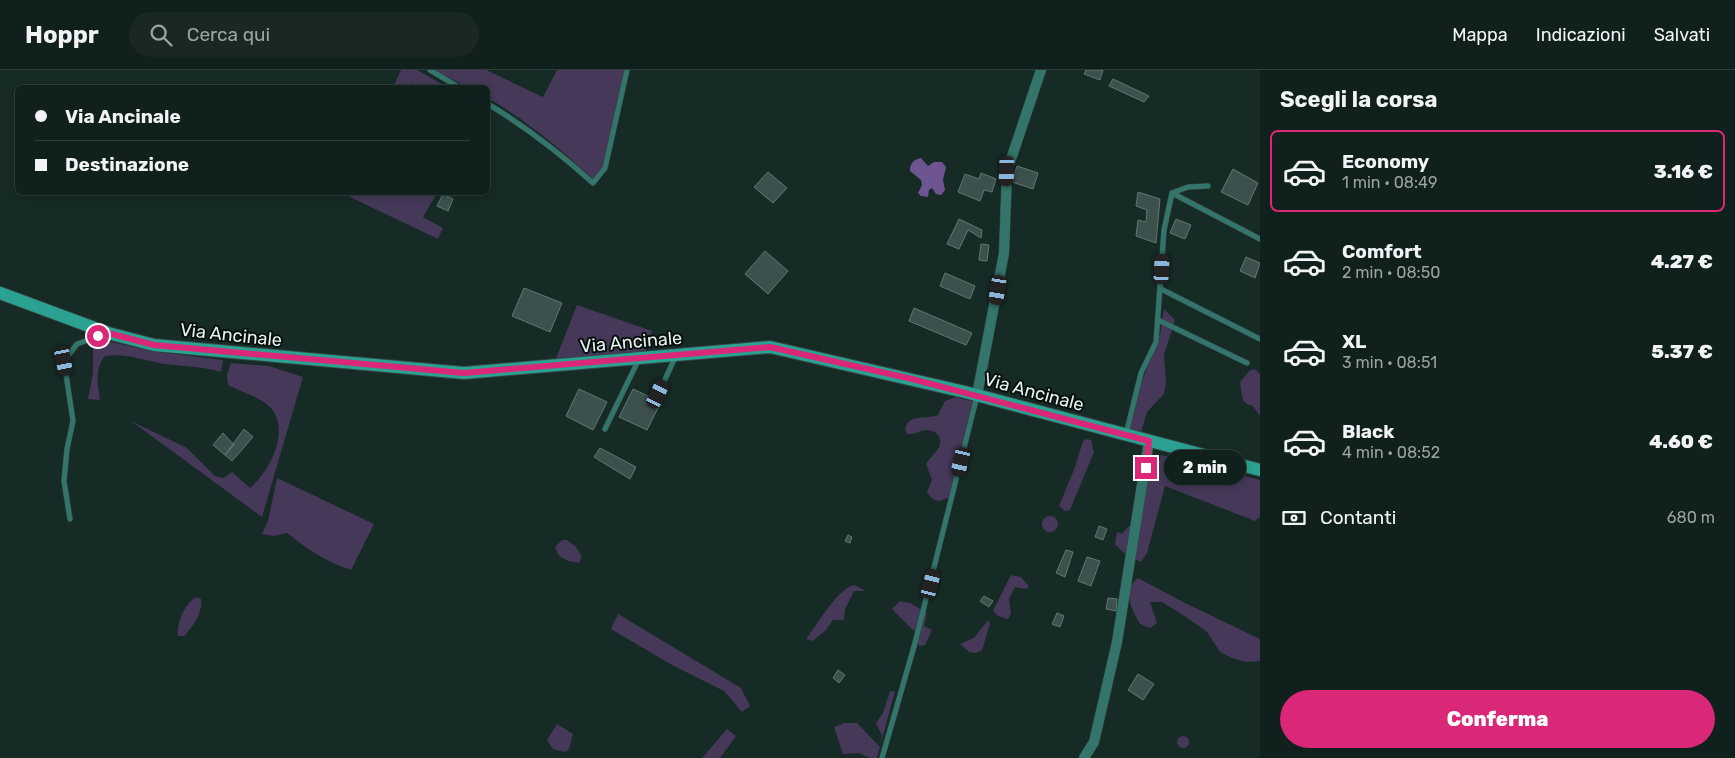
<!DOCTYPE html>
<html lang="it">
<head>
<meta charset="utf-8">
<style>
	:root { --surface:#10201c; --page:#192825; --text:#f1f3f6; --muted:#9ca3a3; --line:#303e3b; --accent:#db2777 }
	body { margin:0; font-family:Rubik,sans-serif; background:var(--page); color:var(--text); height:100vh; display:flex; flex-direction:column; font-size:19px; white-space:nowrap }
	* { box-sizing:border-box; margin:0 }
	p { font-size:16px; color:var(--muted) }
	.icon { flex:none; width:28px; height:28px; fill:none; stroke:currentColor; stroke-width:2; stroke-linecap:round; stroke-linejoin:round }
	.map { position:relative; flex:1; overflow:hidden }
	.panel { display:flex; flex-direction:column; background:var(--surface); width:475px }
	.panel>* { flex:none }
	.banner { position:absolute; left:15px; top:15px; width:475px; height:110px; border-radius:8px; box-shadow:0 2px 8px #0003,0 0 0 1px var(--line); display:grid; align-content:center; height:110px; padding:0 20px; background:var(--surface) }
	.end { position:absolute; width:22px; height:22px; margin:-11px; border:6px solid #db2777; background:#fff; box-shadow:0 0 0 2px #fff }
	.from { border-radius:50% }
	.bubble { position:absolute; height:35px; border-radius:18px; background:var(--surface); box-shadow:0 2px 8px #0003,0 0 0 1px var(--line); font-size:16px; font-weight:800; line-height:35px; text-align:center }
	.car { position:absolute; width:15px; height:30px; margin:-15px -8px; border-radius:6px; box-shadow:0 0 4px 1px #0007; background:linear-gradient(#222 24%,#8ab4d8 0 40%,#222 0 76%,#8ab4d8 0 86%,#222 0) }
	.banner b { display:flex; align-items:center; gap:18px; height:48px; font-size:19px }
	.banner b+b { border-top:1px solid var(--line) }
	.banner i { width:12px; height:12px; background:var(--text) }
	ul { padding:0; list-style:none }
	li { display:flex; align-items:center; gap:15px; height:82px; margin:0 10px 8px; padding:0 10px; border:2px solid transparent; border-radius:8px }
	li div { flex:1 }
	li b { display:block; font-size:19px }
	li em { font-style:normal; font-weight:800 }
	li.active { border-color:var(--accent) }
	li>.icon { width:45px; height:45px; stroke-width:1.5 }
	h2 { padding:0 20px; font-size:22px; line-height:60px }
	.pay { display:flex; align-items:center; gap:12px; height:55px; padding:0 20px; font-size:19px }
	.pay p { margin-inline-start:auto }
	.button { display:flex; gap:10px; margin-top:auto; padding:10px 20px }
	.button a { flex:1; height:58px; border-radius:30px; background:var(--accent); color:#fff; font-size:20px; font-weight:800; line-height:58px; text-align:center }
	header { display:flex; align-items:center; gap:30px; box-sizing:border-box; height:70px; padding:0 25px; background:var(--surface); border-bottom:1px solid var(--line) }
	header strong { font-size:24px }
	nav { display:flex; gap:28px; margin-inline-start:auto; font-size:18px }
	.search { width:350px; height:45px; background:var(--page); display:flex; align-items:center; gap:12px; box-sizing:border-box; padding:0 18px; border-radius:28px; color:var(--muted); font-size:19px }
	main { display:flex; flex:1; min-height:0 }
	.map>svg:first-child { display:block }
	.green { fill:#453858 }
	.water { fill:#6e558f }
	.building { fill:#3c514d; stroke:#607772 }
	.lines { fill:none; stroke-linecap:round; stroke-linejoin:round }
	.service-casing { stroke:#334642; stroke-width:6 }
	.minor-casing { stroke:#334642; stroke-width:11 }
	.secondary-casing { stroke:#334642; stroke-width:14 }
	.service { stroke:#33756a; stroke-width:5 }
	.minor { stroke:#33756a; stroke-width:10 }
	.secondary { stroke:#2ba191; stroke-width:12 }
	.route { stroke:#db2777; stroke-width:6 }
	.labels { text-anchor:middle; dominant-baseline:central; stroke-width:4; stroke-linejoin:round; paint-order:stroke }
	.street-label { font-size:18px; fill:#e6f2ef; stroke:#08100f }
</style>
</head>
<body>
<header>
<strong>Hoppr</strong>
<div class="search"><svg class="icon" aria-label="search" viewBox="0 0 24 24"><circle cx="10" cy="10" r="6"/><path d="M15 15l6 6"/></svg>Cerca qui</div>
<nav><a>Mappa</a><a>Indicazioni</a><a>Salvati</a></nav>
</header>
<main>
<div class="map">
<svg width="1260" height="688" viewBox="0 0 1260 688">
	<rect width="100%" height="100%" fill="#162a26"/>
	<path class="green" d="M401,0H417L447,17H418L412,13L409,17H393Z
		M434,0H486L543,27L557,0H627L604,98L595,111C561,79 527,51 488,28V18L467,17Z
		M352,122L437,123L423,147L443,158L438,169L350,127Z
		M577,235L652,261L644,284L555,291Z
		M1164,239L1175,250L1164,285L1166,313L1164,324L1147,342L1141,362L1129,359L1140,316L1160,265Z
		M98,269L151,281L223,290L221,302C200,295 179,297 159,293C140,289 124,283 105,286C94,300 98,313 100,330L88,329L93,303V278Z
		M231,293L269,296L303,307L262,447L131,351L187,378L215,406L223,408L232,402L250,418C270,401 292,359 269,336C258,326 241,322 228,315L227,305Z
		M1255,299L1260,304V346L1253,336C1240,334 1242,324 1240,312L1250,300Z
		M956,327L974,332L951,425C942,433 933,433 927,422L932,410L926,394C932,385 947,374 937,364C934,361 930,360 926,360C919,361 914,365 907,364L905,359C909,343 926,350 938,345L945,331Z
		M1086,369L1091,370L1094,382L1070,440L1065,441L1059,436L1075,397L1083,371Z
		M1161,385L1260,410V447L1255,451L1165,416L1147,483L1141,492L1126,485L1115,474L1117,462L1122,464L1129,456L1136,459L1148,404L1157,397Z
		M277,408L374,454L351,500C326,492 307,479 287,463L273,466L262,464L268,451Z
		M1042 454a8 8 0 1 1 16 0a8 8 0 1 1-16 0Z
		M562,470H567L576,477L582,487L579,493L568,491L559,486L555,477Z
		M1011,505L1021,507L1029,516L1026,519L1015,517L1009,529L1011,543L1008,549L998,546L993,541Z
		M1138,508L1181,531L1260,569V591L1246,592L1232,588L1220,582L1207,562L1186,547L1162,532H1150L1157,553L1150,558L1140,554C1131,538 1122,521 1138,508Z
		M854,515L866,521H854L845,539L844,550H833L826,560L813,571L806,569C818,554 836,520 854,515Z
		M197,527L201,529C203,543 193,556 184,566H178C176,554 185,532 197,527Z
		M900,531L910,533L927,543L924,556L932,560L925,575L921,576L917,574L919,563L913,560L892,539Z
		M618,544L741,618L750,636L742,642L724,621L672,595L611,559Z
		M988,550L990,554L982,580L976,583L969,582L960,574L974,568Z
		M890,621H895L877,688H870L859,683L843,684L834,657L844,653H857L880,677L882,666L876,653L883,643Z
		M557,654L573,664L569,679L565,682L553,679L547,670Z
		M727,659L736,666L720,688H702Z
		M1177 672a6 6 0 1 1 12 0a6 6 0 1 1-12 0Z"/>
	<path class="water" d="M921,88L928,96L934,92H942L946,97L943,110L945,120L941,125L936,124L932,118L929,120L928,127L921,126L918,123L922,115L921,110L910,101C910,93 913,90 921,88Z"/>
	<path class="building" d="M1086,0H1103L1100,10L1084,4Z
		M1113,9L1149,26L1144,32L1109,16Z
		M1017,96L1038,103L1033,119L1012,112Z
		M1233,99L1258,113L1248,135L1221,122Z
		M768,102L787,118L773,133L754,117Z
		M981,103L996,109L992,122L984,120L980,131L958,122L965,104L979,109Z
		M1138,122L1160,129L1156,173L1136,166L1138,150L1146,152L1147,140L1136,136Z
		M443,124L453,129L448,141L437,136Z
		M959,149L982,160L981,168L968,160L959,179L947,174Z
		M1176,149L1191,155L1185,169L1170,163Z
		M981,174L989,175L987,191L979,190Z
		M765,181L788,201L768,224L745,204Z
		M1246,187L1260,193L1255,208L1240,201Z
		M945,203L975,216L970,229L940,216Z
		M524,218L562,233L550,262L512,246Z
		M914,238L972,263L966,275L909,251Z
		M579,319L607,332L593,360L566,346Z
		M633,319L661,332L647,360L619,347Z
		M244,359L253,367L232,391L225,385Z
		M223,363L234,375L225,385L213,375Z
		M600,378L636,397L630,409L594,387Z
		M1099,456L1107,459L1103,470L1095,467Z
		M848,465L852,467L850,473L845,471Z
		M1066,480L1073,482L1065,507L1056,503Z
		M1087,487L1100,491L1091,516L1078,511Z
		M984,526L993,531L989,537L980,531Z
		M1108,528L1117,529L1116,541L1106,539Z
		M1057,543L1064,546L1060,557L1052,554Z
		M838,600L845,605L839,613L833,608Z
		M1138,604L1154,614L1143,630L1128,620Z"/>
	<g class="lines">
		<g class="service-casing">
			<path id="service" d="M430,0L460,18
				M488,34C526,57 560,83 593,113L605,98L627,0
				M1172,123L1260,169
				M1172,123L1188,117L1208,116
				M1161,219L1260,269
				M1158,250L1247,293
				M658,324L676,286
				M605,359L639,289
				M1126,364L1141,303L1156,272L1164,160L1172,123
				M70,449L64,411L67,379L73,351L64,291L77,274L105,264
				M882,688L915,573L977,326"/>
		</g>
		<g class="minor-casing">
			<path id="minor" d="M977,325L1004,183L1007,101L1041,0
				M1084,688L1094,672L1117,572L1149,371"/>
		</g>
		<g class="secondary-casing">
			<path id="secondary" d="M0,223L108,263L154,275L464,303L770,277L965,322L1260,400"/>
		</g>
		<use href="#service" class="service"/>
		<use href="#minor" class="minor"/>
		<use href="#secondary" class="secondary"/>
	</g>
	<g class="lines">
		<path class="route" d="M98,266L108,263L154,275L464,303L770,277L912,309L1149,371L1146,398"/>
	</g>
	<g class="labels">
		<g class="street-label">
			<text transform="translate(231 265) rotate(6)">Via Ancinale</text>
			<text transform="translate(631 272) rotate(-5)">Via Ancinale</text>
			<text transform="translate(1034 322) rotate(15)">Via Ancinale</text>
		</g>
	</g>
</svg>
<i class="end from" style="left:98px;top:266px"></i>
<i class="end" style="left:1146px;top:398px"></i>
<div class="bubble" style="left:1164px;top:380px;width:82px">2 min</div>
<i class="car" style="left:1007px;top:101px;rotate:182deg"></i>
<i class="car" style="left:1162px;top:199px;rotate:3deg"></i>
<i class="car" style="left:998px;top:220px;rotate:189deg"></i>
<i class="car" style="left:64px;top:291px;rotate:169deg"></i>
<i class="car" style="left:658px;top:324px;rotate:26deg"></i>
<i class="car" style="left:961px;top:392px;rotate:193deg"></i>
<i class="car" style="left:931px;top:514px;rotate:14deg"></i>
<div class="banner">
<b><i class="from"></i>Via Ancinale</b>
<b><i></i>Destinazione</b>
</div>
</div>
<section class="panel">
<h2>Scegli la corsa</h2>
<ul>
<li class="active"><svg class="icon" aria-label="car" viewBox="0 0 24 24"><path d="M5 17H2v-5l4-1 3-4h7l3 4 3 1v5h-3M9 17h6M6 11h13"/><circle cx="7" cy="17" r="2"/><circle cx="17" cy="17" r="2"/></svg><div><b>Economy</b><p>1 min · 08:49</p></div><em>3.16 €</em></li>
<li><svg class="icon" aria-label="car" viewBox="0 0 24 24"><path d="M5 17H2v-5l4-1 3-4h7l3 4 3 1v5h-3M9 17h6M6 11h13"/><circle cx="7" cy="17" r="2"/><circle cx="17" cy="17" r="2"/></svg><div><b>Comfort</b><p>2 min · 08:50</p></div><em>4.27 €</em></li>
<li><svg class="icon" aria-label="car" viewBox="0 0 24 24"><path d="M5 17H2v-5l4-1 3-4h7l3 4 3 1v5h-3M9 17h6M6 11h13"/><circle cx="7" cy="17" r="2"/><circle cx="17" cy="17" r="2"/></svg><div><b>XL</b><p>3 min · 08:51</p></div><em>5.37 €</em></li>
<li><svg class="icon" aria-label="car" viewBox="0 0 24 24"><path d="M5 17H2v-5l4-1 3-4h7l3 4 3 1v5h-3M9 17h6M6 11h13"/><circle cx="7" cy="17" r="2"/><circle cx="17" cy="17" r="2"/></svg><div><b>Black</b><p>4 min · 08:52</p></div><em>4.60 €</em></li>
</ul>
<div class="pay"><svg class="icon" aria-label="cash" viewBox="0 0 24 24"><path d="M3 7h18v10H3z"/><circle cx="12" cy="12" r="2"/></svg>Contanti<p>680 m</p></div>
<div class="button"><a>Conferma</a></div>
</section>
</main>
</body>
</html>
